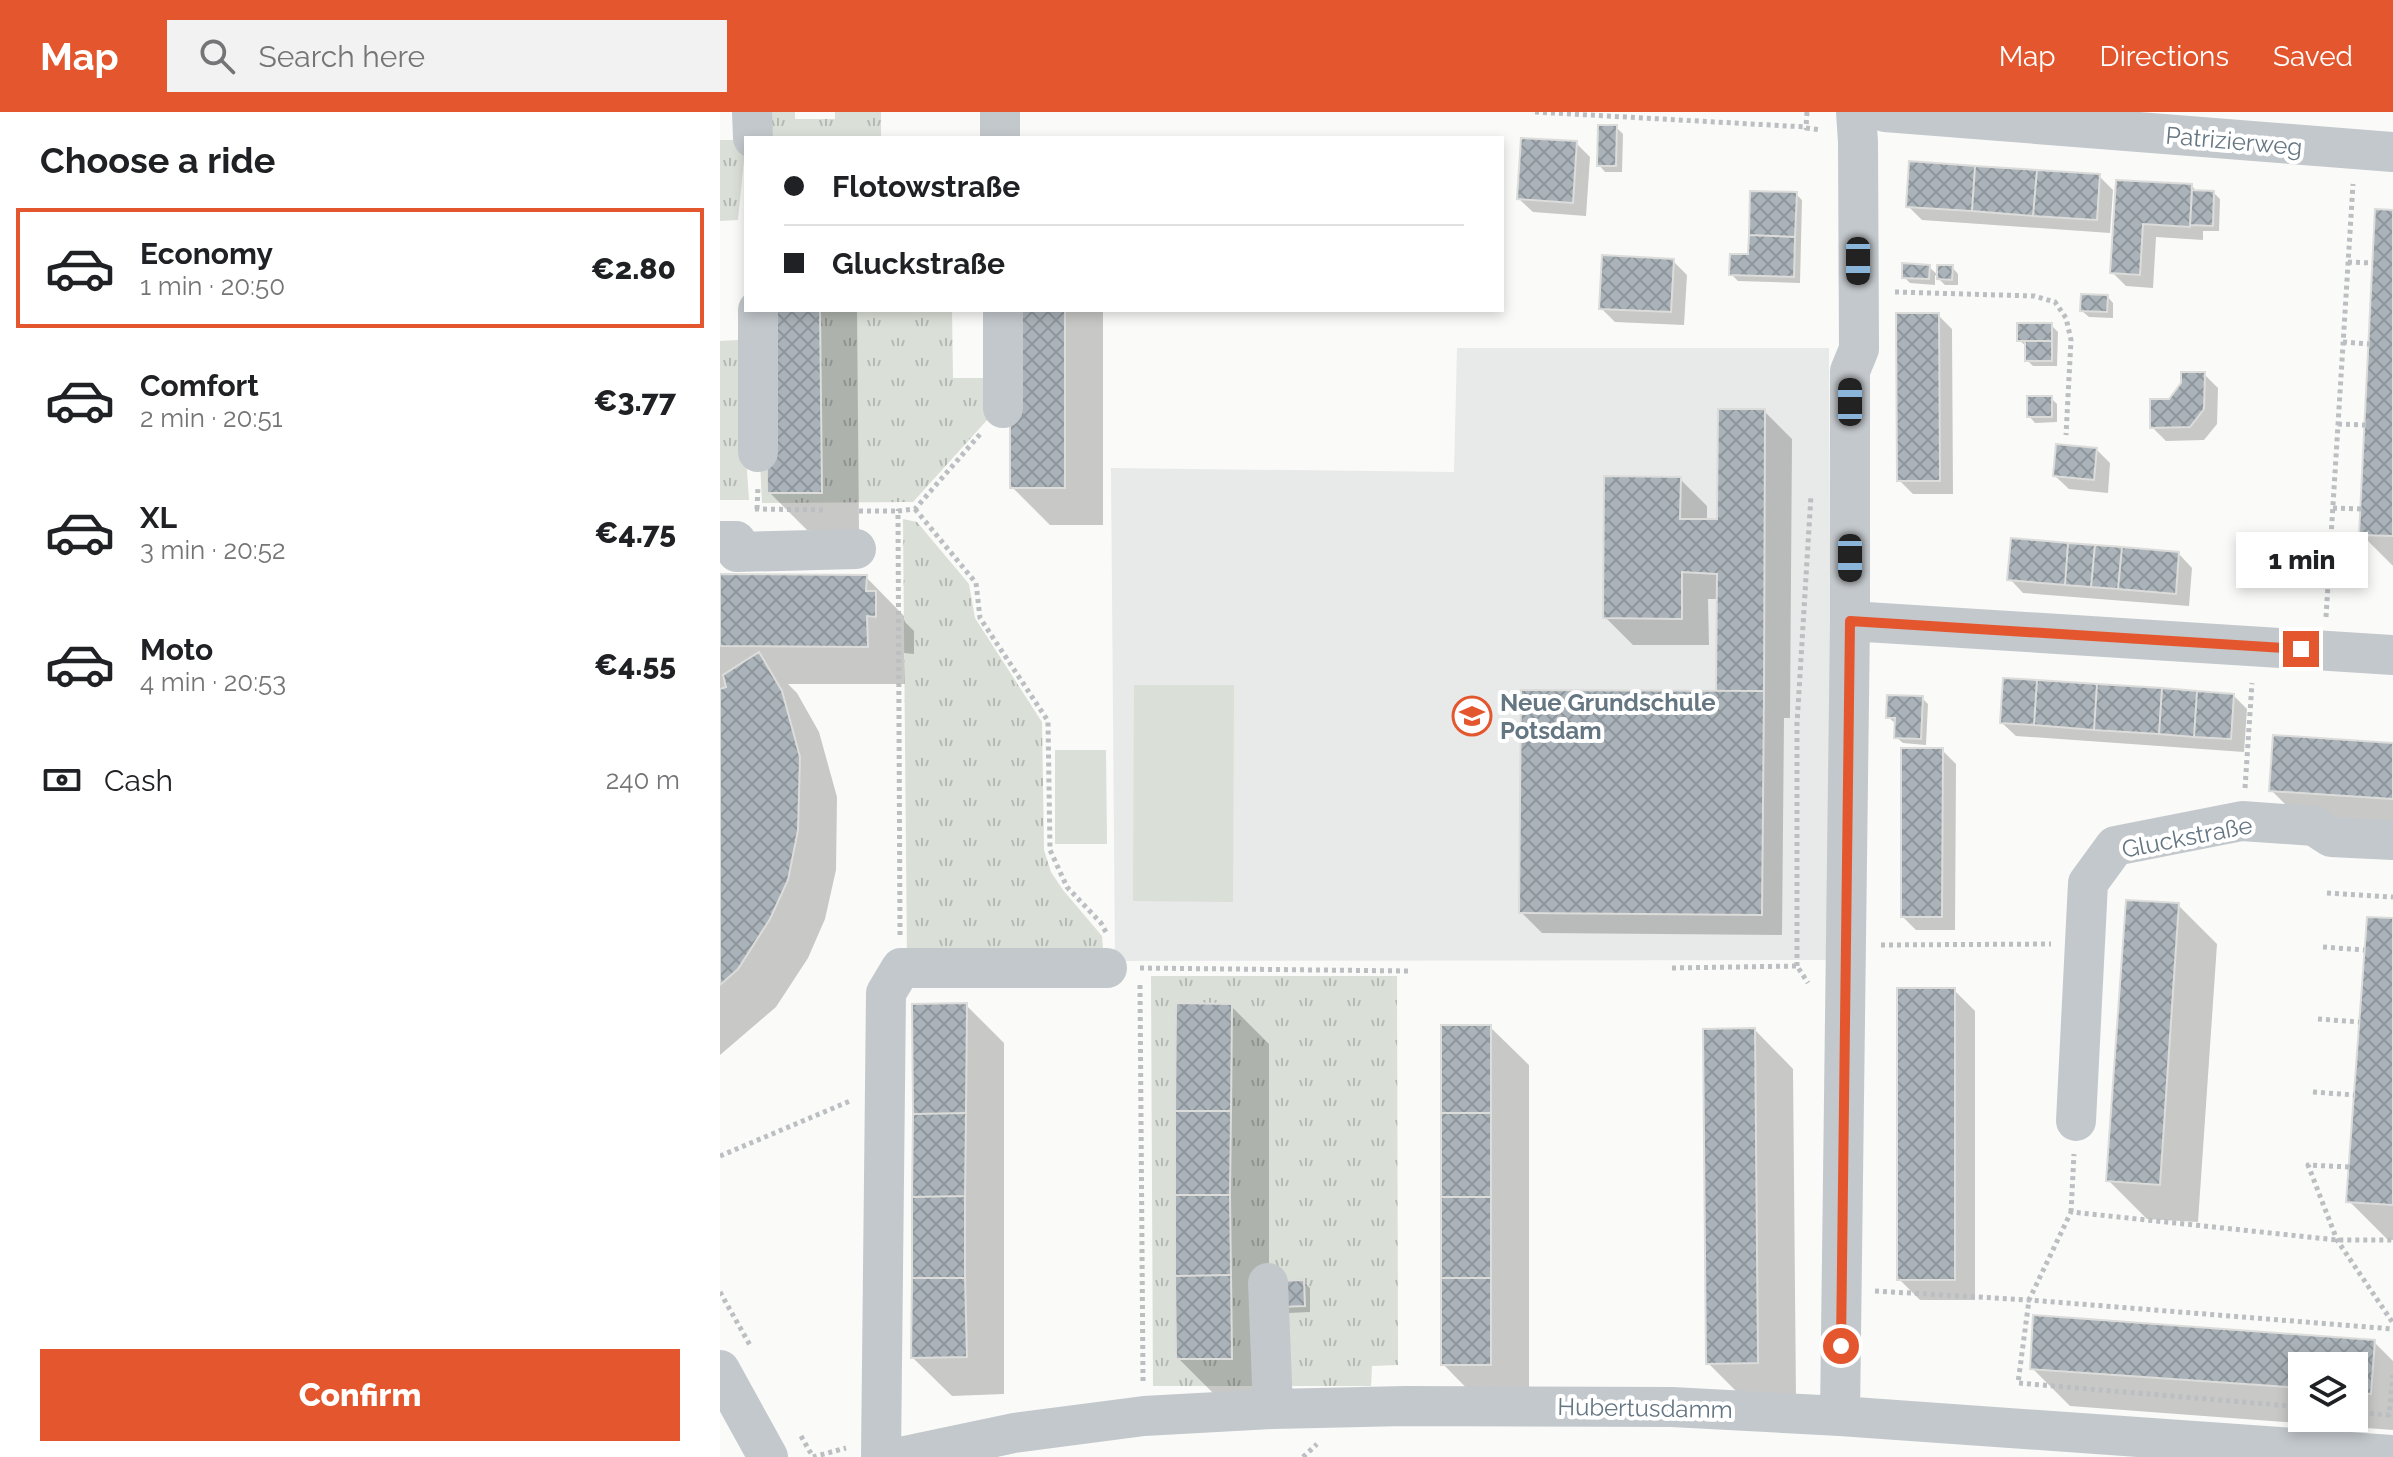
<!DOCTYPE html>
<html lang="en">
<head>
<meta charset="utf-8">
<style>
	:root { --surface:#fff; --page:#f2f2f2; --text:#202124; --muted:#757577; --line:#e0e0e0; --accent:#e4572e }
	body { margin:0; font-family:Raleway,sans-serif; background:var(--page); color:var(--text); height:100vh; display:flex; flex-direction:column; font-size:30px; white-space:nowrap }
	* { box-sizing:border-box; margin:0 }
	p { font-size:26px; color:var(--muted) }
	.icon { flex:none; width:44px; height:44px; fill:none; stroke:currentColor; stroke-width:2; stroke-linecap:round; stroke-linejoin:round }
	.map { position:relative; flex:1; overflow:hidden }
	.drawer { display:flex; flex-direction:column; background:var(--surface); width:720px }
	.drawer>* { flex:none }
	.top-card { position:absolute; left:24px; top:24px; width:760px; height:176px; border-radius:0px; box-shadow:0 4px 12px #0003; display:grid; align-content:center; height:176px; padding:0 40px; background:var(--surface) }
	.fabs { position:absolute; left:1568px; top:1240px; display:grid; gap:16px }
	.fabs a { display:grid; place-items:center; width:80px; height:80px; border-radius:0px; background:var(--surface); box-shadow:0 4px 12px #0003; font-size:40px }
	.end { position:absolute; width:36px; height:36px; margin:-18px; border:10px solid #e4572e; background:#fff; box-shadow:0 0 0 4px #fff }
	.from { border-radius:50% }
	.bubble { position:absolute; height:56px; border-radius:0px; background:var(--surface); box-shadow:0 4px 12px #0003; font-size:26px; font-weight:800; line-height:56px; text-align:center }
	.car { position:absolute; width:24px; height:48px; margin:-24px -12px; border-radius:10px; box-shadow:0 0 6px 2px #0007; background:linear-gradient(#222 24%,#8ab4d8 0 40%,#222 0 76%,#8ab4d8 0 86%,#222 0) }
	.top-card b { display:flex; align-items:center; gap:28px; height:76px; font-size:30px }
	.top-card b+b { border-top:2px solid var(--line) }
	.top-card i { width:20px; height:20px; background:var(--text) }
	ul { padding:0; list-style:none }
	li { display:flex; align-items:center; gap:24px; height:120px; margin:0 16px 12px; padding:0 24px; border:4px solid transparent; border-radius:0px }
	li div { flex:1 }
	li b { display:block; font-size:30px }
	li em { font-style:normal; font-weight:800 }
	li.current { border-color:var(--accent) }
	li>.icon { width:72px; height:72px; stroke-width:1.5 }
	h2 { padding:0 40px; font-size:36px; line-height:96px }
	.pay { display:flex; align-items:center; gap:20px; height:88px; padding:0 40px; font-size:30px }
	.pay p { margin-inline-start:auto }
	.action { display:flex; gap:16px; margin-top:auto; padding:16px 40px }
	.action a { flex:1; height:92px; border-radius:0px; background:var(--accent); color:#fff; font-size:32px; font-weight:800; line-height:92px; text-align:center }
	header { display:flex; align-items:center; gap:48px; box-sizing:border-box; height:112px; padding:0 40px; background:var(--accent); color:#fff }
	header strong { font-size:38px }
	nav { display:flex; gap:44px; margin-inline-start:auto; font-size:28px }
	.search { width:560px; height:72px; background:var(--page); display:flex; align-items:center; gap:20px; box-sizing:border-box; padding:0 28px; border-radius:0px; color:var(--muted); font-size:30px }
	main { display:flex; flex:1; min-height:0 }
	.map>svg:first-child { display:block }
	.built { fill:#e8e9e9 }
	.grass { fill:url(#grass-tufts) }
	.park { fill:#dadfd7 }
	.shadow { fill:#0003; fill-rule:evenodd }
	.building { fill:url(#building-cross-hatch); stroke:#dcdcda; stroke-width:2 }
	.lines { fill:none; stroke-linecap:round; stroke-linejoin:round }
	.path { stroke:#bbbfc2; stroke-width:5; stroke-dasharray:4 4; stroke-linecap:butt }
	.minor { stroke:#c3c8cc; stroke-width:40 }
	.route { stroke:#e4572e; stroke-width:10 }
	.labels { text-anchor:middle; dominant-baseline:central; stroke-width:8; stroke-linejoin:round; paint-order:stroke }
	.street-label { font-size:24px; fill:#657683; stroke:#fff }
	.poi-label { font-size:24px; font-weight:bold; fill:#657683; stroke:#fff; text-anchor:start }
</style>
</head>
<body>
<header>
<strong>Map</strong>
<div class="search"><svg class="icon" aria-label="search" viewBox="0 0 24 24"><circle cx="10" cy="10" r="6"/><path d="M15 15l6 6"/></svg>Search here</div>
<nav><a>Map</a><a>Directions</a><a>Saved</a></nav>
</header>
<main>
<section class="drawer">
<h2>Choose a ride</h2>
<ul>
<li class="current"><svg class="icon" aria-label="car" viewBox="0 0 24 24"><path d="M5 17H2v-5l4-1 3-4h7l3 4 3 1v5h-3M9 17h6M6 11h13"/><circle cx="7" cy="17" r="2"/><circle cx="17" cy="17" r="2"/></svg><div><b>Economy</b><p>1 min · 20:50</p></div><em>€2.80</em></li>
<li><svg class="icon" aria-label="car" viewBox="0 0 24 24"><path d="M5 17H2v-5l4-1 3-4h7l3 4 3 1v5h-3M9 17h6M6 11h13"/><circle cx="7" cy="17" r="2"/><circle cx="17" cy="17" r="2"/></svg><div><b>Comfort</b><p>2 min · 20:51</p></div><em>€3.77</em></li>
<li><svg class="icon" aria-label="car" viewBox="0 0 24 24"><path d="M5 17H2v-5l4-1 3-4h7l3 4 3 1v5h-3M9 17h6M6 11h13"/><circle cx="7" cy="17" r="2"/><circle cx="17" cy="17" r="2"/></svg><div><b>XL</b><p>3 min · 20:52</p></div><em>€4.75</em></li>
<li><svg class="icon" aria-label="car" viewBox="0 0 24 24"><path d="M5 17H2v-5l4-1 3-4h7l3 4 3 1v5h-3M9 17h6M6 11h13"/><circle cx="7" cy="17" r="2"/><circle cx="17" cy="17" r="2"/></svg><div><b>Moto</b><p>4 min · 20:53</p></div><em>€4.55</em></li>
</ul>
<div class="pay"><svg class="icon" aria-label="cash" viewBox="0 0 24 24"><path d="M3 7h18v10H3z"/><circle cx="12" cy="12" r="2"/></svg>Cash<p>240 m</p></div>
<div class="action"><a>Confirm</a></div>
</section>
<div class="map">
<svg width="1673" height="1345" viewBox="0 0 1673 1345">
	<defs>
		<pattern id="grass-tufts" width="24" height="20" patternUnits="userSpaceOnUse" patternTransform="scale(2)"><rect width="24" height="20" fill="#dadfd7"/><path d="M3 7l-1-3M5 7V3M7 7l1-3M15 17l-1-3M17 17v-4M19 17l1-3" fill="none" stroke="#b4b9b4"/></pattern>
		<pattern id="building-cross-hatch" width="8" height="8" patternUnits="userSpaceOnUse" patternTransform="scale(2)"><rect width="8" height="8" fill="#aab3b9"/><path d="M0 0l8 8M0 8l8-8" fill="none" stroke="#8e969c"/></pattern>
	</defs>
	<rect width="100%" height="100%" fill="#fafaf8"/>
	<path class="built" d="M737,236H1109L1112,848L395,849L391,356L734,360Z"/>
	<path class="grass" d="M42,0H75V7H115V0H161V26H42Z
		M0,28H26L18,108L0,109Z
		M33,198H232L233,266H271L277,297L193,390L42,391Z
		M18,228L29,388H0V229Z
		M183,407L197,410L249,472L255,506L322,610L324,738L331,760L343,778L382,824L384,848H187Z
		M431,864H677L678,1253L652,1254L651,1274H433Z"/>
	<path class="park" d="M414,573H514L513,790L413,789Z
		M335,638H386L387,732H335Z"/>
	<path class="shadow" d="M896,15L903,22L902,60H885L879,53Z
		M856,31L870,45L866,104L813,100L799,87Z
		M1379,64L1393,78L1390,121L1202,108L1188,94Z
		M1398,70L1472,74L1477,80L1494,81L1500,87L1499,119H1483V128L1436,125L1433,176L1406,174L1392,160Z
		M1076,82L1082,88L1080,171L1018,169L1011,162L1030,144Z
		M1673,100V454L1641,422Z
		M953,149L967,163L964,213L895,210L881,196Z
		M1209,155L1219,164L1232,155L1238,162V173H1225L1215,163V173L1190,171L1184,165Z
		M1387,184L1393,191V206L1369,205L1362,199Z
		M47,198H137L139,418H87L49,380Z
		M292,198H383V413H330L292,375Z
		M1218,203L1232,217L1233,382H1193L1179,368Z
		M1331,213L1338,220L1337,254H1313L1307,248V235L1299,228Z
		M1484,262L1498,276L1497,312L1484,328L1446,329L1432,315L1450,289Z
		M1331,286L1337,292V310L1315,311L1309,304Z
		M1044,299L1072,327L1070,606H1064L1062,823L822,821L801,800L998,581L999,487H988L989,533H913L885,505L960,367L987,394V409H999Z
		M1376,337L1390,351L1388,381L1349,377L1335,364Z
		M1459,442L1472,456L1469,494L1303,481L1290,467Z
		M0,465H146L184,504V509L194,519V542L184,541L185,572H68L77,581L99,620L117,685L116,758L105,807L88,846L56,895L0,943Z
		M1513,583L1527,597L1524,640L1296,624L1282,611Z
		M1202,586L1208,592L1206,633L1183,631L1176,625L1175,611L1168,605Z
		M1673,633V712L1579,706L1551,678Z
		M1222,638L1236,652L1235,818H1196L1183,805Z
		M1458,793L1497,832L1478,1110L1427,1107L1388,1068Z
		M1673,808V1128L1667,1127L1629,1089Z
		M1234,878L1255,899V1188H1200L1179,1167Z
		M246,893L284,931V1282L232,1284L193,1246Z
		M511,894L549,932V1284H496L458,1246Z
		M770,915L809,953V1291H761L723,1252Z
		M1035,918L1073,957L1076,1289H1026L988,1251Z
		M583,1170L590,1176V1200L568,1201L561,1171Z
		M1654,1230L1673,1249V1318L1350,1294L1312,1256ZM1582,1254H1634V1306H1582Z"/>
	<path class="building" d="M878,13H897L896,54H877Z
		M801,26L857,29L853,91L797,87Z
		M1189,49L1255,54L1252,99L1186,95Z
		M1255,54L1317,58L1313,104L1252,99Z
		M1317,58L1380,62L1377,108L1313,104Z
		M1396,68L1472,72L1470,115L1423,112L1420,163L1390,161Z
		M1472,78L1494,79L1493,114L1470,113Z
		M1030,79L1077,80L1075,125L1029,123Z
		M1655,97L1673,98V424L1639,423Z
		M1029,123L1075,125L1074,165L1009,163L1010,142H1028Z
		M882,143L954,147L951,200L879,197Z
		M1182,151L1210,153L1209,167L1182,166Z
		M1217,153H1233L1232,168L1217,167Z
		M1361,182L1388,183L1387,200L1360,199Z
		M46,198H100L102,381H47Z
		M290,198H345V376H290Z
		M1176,201H1219L1220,369H1177Z
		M1297,211H1332V229H1297Z
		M1305,229H1332V249H1305Z
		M1461,260H1485L1484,297L1470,315L1430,316V287H1449L1461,271Z
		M1307,284H1332V305H1307Z
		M998,297H1045L1044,579H996L997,462L962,460V507L883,506L884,364L961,365L960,407H997Z
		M1336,332L1377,336L1374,368L1333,364Z
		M1291,426L1348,431L1345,473L1287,468Z
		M1348,431L1375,433L1371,475L1345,473Z
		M1375,433L1402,435L1398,477L1371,475Z
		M1402,435L1459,440L1456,482L1398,477Z
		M0,462L147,463L146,479H156V505L147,504L148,535L0,534Z
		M39,540L62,579L80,645L78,718L68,768L50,807L18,857L0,873V577L6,575L3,563Z
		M1283,566L1317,568L1314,613L1280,611Z
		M1317,568L1377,572L1374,618L1314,613Z
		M1377,572L1442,576L1439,622L1374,618Z
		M1442,576L1477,579L1474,625L1439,622Z
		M801,578L1044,579L1042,803L799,801Z
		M1477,579L1514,582L1511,627L1474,625Z
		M1167,583L1203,584L1201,627L1174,626L1175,606H1166Z
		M1553,623L1673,631V687L1549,679Z
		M1181,636H1223L1222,805H1181Z
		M1406,788L1459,791L1440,1073L1386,1069Z
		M1647,805L1673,806V1093L1626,1090Z
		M1177,876H1235V1168H1177Z
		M247,891L246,1001L193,1002L192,892Z
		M456,891L512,892L511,999H455Z
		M721,913H771V1001H721Z
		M1035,916L1038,1251L986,1252L983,917Z
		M455,999H511L510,1083H455Z
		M246,1001L245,1084L192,1085L193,1002Z
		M721,1001H771V1085H721Z
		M455,1083H510L511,1163L455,1164Z
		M245,1084V1166H192V1085Z
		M721,1085H771V1166H721Z
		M511,1163L512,1247H456L455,1164Z
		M192,1166H245L247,1245L191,1246Z
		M721,1166H771V1253H721Z
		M584,1168L585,1194L560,1195L559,1169Z
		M1313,1203L1655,1228L1651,1282L1634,1280V1254H1582V1276L1310,1257Z"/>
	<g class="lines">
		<path class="path" d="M815,0L1086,15
			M1087,0L1086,16L1101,18
			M1628,150L1652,151
			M1175,180L1314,184L1335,190L1346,206L1351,228L1346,323
			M1623,230L1649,232
			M1618,312L1645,313
			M1613,396L1641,397
			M35,397L105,398
			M37,397L38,374
			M195,397L256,471L260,506L328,609L330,738L347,775L381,811L387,822
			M139,399H178
			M1606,505L1633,72
			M1525,676L1532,571
			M1607,781L1673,785
			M180,823L178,399L195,397L262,320
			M1161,833L1331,832
			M1603,835L1644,838
			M1077,854V612L1091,383
			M420,856L688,859
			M952,856L1077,854L1088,871
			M420,873L423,1271
			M1598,907L1639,910
			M1593,980L1634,983
			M0,1044L130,989
			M1629,1055L1588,1053L1617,1128L1673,1211
			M1351,1100L1354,1042
			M1155,1179L1309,1188L1673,1217
			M0,1180L31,1235
			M1582,1295L1298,1271L1309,1188L1351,1100L1617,1128H1673
			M1634,1300L1669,1303L1673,1263
			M81,1324L93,1345L126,1336
			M583,1345L597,1332"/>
		<path class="minor" d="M32,0L33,26
			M280,0V26
			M1165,0L1673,40
			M283,198V296
			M38,340V198
			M0,429H16L17,440L136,437
			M1130,509L1673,543
			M1356,1009L1368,771L1395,734L1522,709L1594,714L1611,725L1673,728
			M548,1171L553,1297
			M0,1258L48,1345
			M1120,1304L1130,509V259L1139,237L1138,30L1136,0
			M161,1345L166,881L181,856H387
			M180,1345L294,1321L424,1304L553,1297L686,1294L952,1295L1120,1304L1673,1343"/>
	</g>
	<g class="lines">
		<path class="route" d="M1121,1234L1130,509L1581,537"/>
	</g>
	<defs>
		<g id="school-ring" transform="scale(2)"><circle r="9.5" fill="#fff" stroke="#e4572e" stroke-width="1.5"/><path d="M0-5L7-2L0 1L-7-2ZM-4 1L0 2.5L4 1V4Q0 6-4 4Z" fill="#e4572e"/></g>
	</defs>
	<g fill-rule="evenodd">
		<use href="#school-ring" x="752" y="604"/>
	</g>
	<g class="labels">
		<g class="street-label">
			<text transform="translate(1514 29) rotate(5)">Patrizierweg</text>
			<text transform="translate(1467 725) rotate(-11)">Gluckstraße</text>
			<text transform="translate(925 1296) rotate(1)">Hubertusdamm</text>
		</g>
		<g class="poi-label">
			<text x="780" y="590">Neue Grundschule<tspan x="780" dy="28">Potsdam</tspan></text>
		</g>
	</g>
</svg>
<div class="fabs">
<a><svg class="icon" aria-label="layers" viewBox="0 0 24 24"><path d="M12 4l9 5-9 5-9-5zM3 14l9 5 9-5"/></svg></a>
</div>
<i class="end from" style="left:1121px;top:1234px"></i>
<i class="end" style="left:1581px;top:537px"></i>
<div class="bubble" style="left:1516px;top:420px;width:132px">1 min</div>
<i class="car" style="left:1138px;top:149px;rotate:180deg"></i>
<i class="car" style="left:1130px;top:290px;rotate:0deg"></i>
<i class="car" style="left:1130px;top:446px;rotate:180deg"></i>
<div class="top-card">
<b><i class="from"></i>Flotowstraße</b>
<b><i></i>Gluckstraße</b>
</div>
</div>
</main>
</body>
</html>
